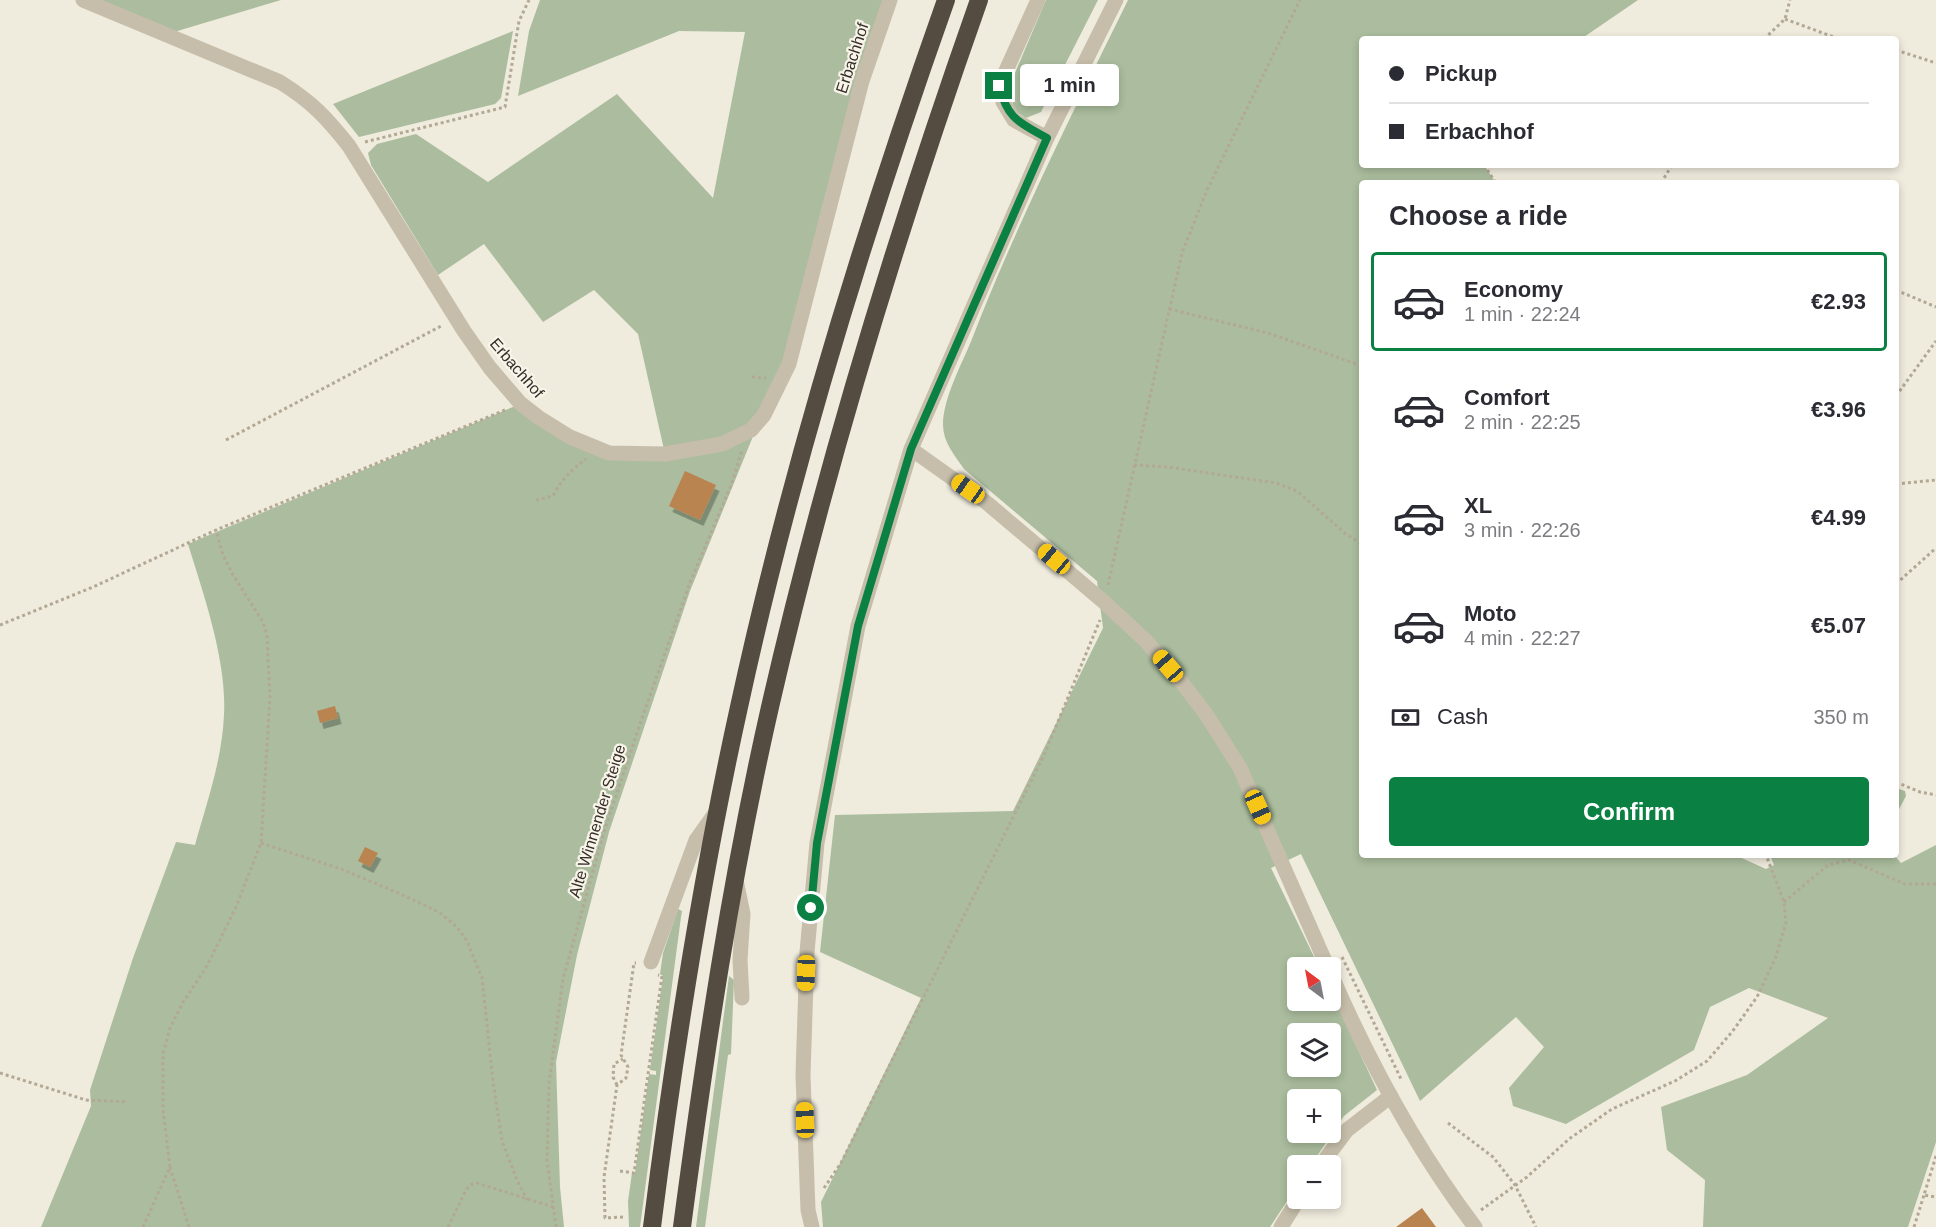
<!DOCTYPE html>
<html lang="en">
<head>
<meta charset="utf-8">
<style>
	:root { --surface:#fff; --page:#f2f2f3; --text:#2b2b33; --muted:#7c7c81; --line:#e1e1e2; --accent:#0b8043 }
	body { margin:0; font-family:Helvetica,sans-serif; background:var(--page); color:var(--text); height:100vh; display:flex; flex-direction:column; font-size:22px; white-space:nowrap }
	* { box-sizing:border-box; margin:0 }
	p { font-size:20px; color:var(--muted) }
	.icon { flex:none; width:33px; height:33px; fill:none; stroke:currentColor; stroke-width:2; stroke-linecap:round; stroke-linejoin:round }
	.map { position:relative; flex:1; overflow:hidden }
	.sheet { position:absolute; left:1359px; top:180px; width:540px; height:678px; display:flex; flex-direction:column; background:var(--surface); border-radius:6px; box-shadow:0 3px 9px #0003 }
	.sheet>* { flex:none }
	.hud { position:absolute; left:1359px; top:36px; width:540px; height:132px; border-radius:6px; box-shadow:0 3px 9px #0003; display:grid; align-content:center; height:132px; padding:0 30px; background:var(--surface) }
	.needle { width:39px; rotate:328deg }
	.buttons { position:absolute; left:1287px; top:957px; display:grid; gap:12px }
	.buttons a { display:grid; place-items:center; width:54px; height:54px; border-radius:6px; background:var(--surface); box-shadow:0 3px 9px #0003; font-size:30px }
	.end { position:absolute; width:27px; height:27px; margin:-14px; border:8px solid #0b8043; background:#fff; box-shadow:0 0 0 3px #fff }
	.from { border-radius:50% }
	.bubble { position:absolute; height:42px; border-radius:6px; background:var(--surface); box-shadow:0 3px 9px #0003; font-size:20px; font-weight:700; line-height:42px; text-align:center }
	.car { position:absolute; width:18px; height:36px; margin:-18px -9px; border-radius:8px; box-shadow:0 0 4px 2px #0007; background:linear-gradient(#f5c518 24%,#345 0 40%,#f5c518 0 76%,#345 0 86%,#f5c518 0) }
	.hud b { display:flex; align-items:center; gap:21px; height:57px; font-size:22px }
	.hud b+b { border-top:2px solid var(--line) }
	.hud i { width:15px; height:15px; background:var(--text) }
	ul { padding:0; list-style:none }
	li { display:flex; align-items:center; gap:18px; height:99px; margin:0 12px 9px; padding:0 18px; border:3px solid transparent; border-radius:6px }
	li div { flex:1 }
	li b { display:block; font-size:22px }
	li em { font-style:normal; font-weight:700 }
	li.current { border-color:var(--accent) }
	li>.icon { width:54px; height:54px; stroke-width:1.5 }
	h2 { padding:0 30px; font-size:27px; line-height:72px }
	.pay { display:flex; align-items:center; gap:15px; height:66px; padding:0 30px; font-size:22px }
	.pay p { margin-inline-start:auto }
	.action { display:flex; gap:12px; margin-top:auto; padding:12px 30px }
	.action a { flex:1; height:69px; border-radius:6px; background:var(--accent); color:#fff; font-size:24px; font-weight:700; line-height:69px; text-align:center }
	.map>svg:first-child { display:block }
	.green { fill:#abbd9e; fill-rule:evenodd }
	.building { fill:#ba8451; filter:url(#shadow) }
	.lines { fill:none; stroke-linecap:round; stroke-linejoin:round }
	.path { stroke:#b2a894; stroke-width:3; stroke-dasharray:3 3; stroke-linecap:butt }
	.minor { stroke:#c6beaa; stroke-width:15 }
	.highway { stroke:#554c41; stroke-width:18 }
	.route { stroke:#0b8043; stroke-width:8 }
	.labels { text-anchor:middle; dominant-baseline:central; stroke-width:4.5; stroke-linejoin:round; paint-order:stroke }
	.street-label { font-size:16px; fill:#352f29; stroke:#f8f4e9 }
</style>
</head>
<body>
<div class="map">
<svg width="1936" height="1227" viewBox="0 0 1936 1227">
	<defs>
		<filter id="shadow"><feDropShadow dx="3.5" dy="6" stdDeviation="0" flood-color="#0004"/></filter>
	</defs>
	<rect width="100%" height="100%" fill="#efebdd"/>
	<path class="green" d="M99,0H281L174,32Z
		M540,0H883L784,360L690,591L609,832L577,955L556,1062L560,1187L564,1227H41L91,1106L90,1090L133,958L176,842L195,845C207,802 222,760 224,715C227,661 204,596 188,544L520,404L585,445L665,454L638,334L594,290L543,322L484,244L438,275L371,165L368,153L377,144L416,134L488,182L617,94L713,198L745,32L679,31L518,96L529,31Z
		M1046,0H1098L1041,112L1026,118L1015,111L1011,97L1012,80Z
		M1128,0H1638L1581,39H1362V165H1484L1496,183H1362V855H1735L1766,869L1774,865L1770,855H1894L1901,863L1936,845V1142L1908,1227H1703L1705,1180L1667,1150L1661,1107L1747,1075L1828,1018L1749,988L1710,1007L1694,1050L1566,1124L1513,1106L1509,1088L1544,1047L1516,1017L1420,1101L1301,854L1271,868L1319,967L1298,968V1000H1330L1331,992L1377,1090L1344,1116L1311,1165L1298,1166L1297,1186L1270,1227H823L821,1202L921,998L820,952L835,815L1013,811L1103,628L1097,581L964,469C955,456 943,442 943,425C943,398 962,364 972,339C1017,223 1073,112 1128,0ZM1298,1034H1330V1066H1298ZM1298,1100H1330V1132H1298Z
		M513,31L501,98L495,104L359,137L333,104Z
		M1896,788L1905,791L1906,796L1896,815Z
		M678,909L682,911L681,917L640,1227H629L628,1201L632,1173H635L649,1074L656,1075V1071L650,1070L663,976L660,974L663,953Z
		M729,976L734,980L731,1054L728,1055L705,1227H696Z"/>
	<path class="building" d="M685,471L716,485L700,520L669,506Z
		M335,706L338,718L320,723L317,711Z
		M365,847L378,853L370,867L358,861Z
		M1422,1208L1436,1227H1396Z"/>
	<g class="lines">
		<path class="path" d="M1785,19L1839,39
			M1764,39L1785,19L1790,0
			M1896,50L1936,63
			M365,142L505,107L519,21L529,0
			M1484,165L1496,183
			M1661,183L1672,165
			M1896,290L1936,307
			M1169,309L1268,333L1362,366
			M752,377L766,378
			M1896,396L1936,341
			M226,440L443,325
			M1134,465L1168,467L1276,483L1297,491L1346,534L1362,544
			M1896,484L1936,480
			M536,500L553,496C561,480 572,469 586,459
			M1896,584L1936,548
			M1108,585L1182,253L1207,190L1300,0
			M0,625L93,587L216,530L505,410
			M1896,782L1920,792L1936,795
			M261,843L341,869L396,892L439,912L457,927L467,941L482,978L493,1081L502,1141L517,1180L527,1200
			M1784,902L1828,865L1849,860L1905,884H1936
			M1342,957L1402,1081
			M0,1073L86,1100L128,1102
			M617,1085L613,1077L614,1064L623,1059
			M1448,1123L1493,1157L1515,1185L1536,1227
			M1936,1156L1924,1195L1936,1197
			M170,1167L189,1227
			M620,1171L634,1173L662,976L658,975
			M824,1188L841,1163L1045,753L1100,620
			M1481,1210L1527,1177L1569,1139L1612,1109L1675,1081L1707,1061L1732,1032L1757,997L1775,959L1786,923L1784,902L1766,855
			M623,1217L605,1218L604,1177L617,1085L626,1078L628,1067L621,1055L634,963H636
			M143,1227L170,1167L163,1110V1054L170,1028L182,1004L207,966L236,907L261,843L270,697L267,635L263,622L233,575L223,555L216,530
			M448,1227L466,1190L470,1185L477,1183L553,1207
			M556,1227L547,1161L549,1083L563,979L604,832L642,718L691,580L732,483L742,450
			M1914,1227L1924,1195"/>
		<path class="minor" d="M83,0L280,82C312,102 326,117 349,146L464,331L490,368L520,403L538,417L570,437L609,453L665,454L722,444L751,430L764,415L789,364L862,81L890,0
			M1038,0L999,86L1003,102L1014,120L1047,138
			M911,449L987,503L1104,602L1146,641L1179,679L1206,714L1240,768L1328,968
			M736,880L743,914L740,960L742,998
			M651,962L696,840L716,812
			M1330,972C1369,1062 1416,1149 1475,1227
			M1320,1166L1347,1130L1391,1096
			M812,1227L808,1210L803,1075L807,952L817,843L858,626L911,449L1047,138L1116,0
			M1281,1227L1299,1198"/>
		<path class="highway" d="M652,1227C674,1053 701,879 739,707C791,467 864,231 946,0
			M682,1227C705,1053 731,878 770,707C825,467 897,232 979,0"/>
	</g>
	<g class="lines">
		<path class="route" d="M811,908L817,843L858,626L911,449L1047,138C1019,122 1008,120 999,86"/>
	</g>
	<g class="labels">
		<g class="street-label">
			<text transform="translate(852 58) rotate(-72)">Erbachhof</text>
			<text transform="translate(517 368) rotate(49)">Erbachhof</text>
			<text transform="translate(597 821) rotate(-73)">Alte Winnender Steige</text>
		</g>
	</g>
</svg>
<div class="buttons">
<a><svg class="needle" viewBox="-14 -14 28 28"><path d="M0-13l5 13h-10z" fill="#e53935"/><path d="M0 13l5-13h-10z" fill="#7c7c81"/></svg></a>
<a><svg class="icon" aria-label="layers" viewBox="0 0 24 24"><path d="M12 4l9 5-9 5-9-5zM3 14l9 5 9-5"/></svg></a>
<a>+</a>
<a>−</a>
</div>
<i class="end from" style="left:811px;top:908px"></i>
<i class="end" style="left:999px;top:86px"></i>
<div class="bubble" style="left:1020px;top:64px;width:99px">1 min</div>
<i class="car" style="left:968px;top:489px;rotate:305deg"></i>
<i class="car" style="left:1054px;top:559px;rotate:310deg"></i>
<i class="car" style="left:1168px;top:666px;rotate:319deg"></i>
<i class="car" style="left:1258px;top:807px;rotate:156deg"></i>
<i class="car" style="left:806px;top:973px;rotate:182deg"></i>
<i class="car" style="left:805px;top:1120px;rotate:358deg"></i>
<div class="hud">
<b><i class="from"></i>Pickup</b>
<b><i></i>Erbachhof</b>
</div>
<section class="sheet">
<h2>Choose a ride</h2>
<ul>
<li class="current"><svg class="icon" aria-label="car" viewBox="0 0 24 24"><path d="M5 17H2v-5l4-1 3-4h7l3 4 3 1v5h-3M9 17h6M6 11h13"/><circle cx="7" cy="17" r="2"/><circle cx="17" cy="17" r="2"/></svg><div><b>Economy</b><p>1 min · 22:24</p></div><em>€2.93</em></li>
<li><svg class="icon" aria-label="car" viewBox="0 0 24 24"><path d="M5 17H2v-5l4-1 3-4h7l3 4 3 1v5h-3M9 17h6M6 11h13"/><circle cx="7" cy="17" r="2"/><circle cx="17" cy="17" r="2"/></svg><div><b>Comfort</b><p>2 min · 22:25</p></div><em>€3.96</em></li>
<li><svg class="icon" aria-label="car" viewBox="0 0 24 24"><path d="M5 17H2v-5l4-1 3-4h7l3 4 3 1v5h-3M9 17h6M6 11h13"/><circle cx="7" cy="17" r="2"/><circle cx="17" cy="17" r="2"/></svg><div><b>XL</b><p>3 min · 22:26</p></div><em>€4.99</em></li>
<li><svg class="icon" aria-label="car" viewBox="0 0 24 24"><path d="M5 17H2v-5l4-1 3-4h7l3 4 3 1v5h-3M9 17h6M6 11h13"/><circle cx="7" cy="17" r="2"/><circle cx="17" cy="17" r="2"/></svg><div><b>Moto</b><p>4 min · 22:27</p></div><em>€5.07</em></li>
</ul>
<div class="pay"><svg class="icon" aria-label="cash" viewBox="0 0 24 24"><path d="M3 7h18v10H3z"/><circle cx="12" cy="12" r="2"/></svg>Cash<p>350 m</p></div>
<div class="action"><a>Confirm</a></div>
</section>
</div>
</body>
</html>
